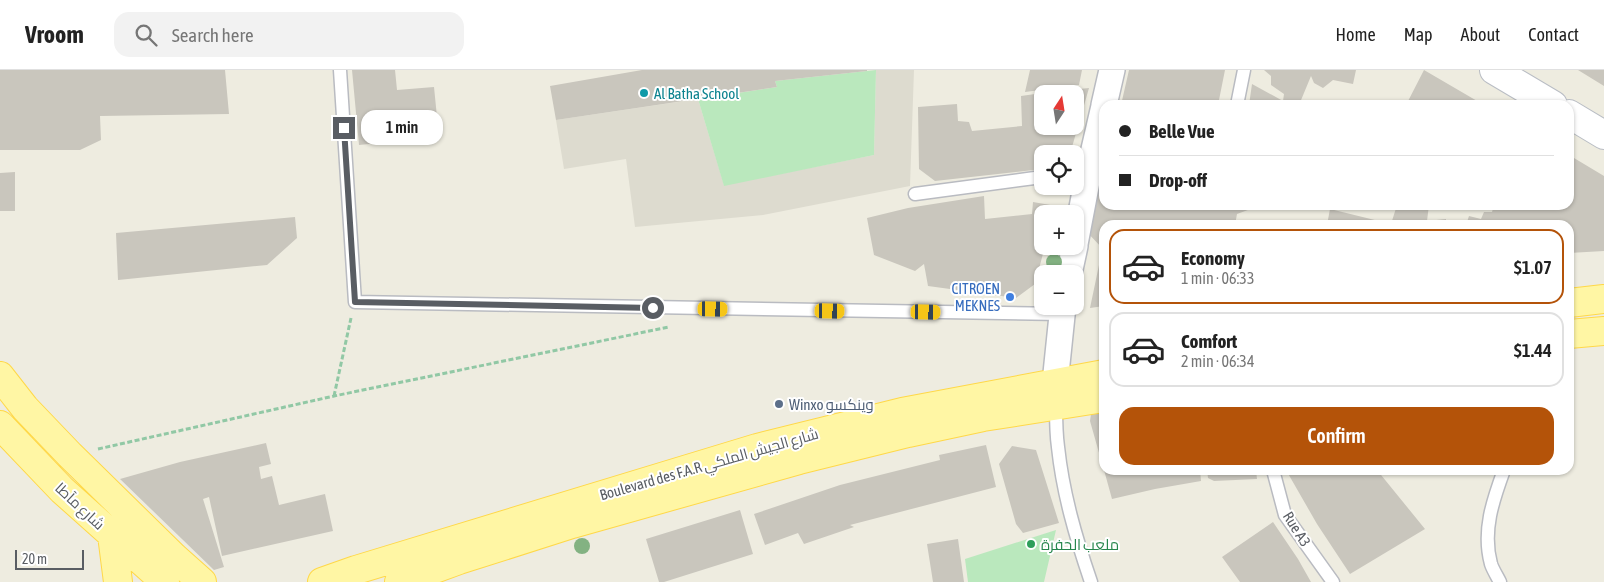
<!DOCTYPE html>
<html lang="en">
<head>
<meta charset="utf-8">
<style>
	:root { --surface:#fff; --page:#f2f2f2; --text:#222; --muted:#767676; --line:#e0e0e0; --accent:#b45309 }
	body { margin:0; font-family:"Asap Condensed",Cairo,sans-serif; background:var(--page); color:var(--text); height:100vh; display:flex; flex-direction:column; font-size:19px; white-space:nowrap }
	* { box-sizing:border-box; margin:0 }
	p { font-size:16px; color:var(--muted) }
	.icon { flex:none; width:28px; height:28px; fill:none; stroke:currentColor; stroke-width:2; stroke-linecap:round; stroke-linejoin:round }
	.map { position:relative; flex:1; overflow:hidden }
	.details { position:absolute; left:1099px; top:150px; width:475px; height:255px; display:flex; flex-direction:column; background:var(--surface); border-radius:15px; box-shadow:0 1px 4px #0004 }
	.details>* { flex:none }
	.guide { position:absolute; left:1099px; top:30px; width:475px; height:110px; border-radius:15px; box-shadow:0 1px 4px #0004; display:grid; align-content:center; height:110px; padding:0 20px; background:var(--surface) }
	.needle { width:32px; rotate:12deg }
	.controls { position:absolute; left:1034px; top:15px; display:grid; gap:10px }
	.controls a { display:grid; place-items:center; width:50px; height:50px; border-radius:10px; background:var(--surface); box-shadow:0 1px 4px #0004; font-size:25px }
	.scale { position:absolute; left:15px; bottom:12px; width:69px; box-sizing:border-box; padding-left:5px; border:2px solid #595d63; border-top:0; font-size:14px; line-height:18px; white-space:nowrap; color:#595d63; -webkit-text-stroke:4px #fff; paint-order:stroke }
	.end { position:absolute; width:22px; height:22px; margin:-11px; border:6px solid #595d63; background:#fff; box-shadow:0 0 0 2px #fff }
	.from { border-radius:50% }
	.bubble { position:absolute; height:35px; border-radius:15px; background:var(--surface); box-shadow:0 1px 4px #0004; font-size:16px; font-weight:600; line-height:35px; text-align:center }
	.car { position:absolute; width:15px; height:30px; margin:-15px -8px; border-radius:6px; box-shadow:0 0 4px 1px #0007; background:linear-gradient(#f5c518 24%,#345 0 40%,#f5c518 0 76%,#345 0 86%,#f5c518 0) }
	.guide b { display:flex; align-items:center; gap:18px; height:48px; font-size:19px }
	.guide b+b { border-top:1px solid var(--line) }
	.guide i { width:12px; height:12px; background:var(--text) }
	ul { padding:9px 0 0; list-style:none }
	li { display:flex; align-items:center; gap:15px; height:75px; margin:0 10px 8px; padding:0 10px; border:2px solid var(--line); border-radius:15px }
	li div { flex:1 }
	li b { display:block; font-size:19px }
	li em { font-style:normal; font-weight:600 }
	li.active { border-color:var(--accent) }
	li>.icon { width:45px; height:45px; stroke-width:1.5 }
	.primary-button { display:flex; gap:10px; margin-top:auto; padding:10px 20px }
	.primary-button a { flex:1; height:58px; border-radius:15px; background:var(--accent); color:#fff; font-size:20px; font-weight:600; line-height:58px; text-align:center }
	header { display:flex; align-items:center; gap:30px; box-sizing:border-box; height:70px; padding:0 25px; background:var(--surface); border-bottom:1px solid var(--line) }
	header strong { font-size:24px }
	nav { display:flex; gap:28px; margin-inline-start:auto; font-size:18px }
	.search { width:350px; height:45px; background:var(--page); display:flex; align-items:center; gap:12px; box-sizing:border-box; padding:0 18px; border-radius:15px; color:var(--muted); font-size:19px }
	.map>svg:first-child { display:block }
	.education { fill:#dddbcf }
	.green { fill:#bae8bd }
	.building { fill:#c9c6bd }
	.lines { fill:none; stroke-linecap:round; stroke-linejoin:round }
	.lane-casing { stroke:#b9bbc1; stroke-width:15 }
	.street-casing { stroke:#b9bbc1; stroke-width:28 }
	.secondary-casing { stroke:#b9bdc4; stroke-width:30 }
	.primary-casing { stroke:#ffd848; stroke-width:30 }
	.path { stroke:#91c8a5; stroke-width:3; stroke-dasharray:5 2.5; stroke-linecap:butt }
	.lane { stroke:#fff; stroke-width:12 }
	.street { stroke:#fff; stroke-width:25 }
	.secondary { stroke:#fff; stroke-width:28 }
	.primary { stroke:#fff6a4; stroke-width:28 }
	.tree { fill:#83b282 }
	.route { stroke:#595d63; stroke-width:6 }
	.culture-dot { fill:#0f9aa8; stroke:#fff; stroke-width:2 }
	.shop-dot { fill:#3f7fe0; stroke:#fff; stroke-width:2 }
	.service-dot { fill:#5c6f8a; stroke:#fff; stroke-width:2 }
	.leisure-dot { fill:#2e9e5b; stroke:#fff; stroke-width:2 }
	.labels { text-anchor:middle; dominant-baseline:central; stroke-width:4; stroke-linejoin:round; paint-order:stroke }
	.culture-label { font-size:15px; fill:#0d838f; stroke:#fff; text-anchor:start }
	.shop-label { font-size:15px; fill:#366cbe; stroke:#fff; text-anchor:end }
	.service-label { font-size:15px; fill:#4e5e75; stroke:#fff; text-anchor:start }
	.street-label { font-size:15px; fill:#595d63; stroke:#fff }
	.leisure-label { font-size:15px; fill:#27864d; stroke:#fff; text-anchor:start }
</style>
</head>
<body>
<header>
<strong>Vroom</strong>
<div class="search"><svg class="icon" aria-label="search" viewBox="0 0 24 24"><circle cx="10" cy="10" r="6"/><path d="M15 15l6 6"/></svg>Search here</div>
<nav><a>Home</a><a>Map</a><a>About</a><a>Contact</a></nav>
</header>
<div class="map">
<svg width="1604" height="512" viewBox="0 0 1604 512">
	<rect width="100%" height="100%" fill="#eeece0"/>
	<path class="education" d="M876,0H914L910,116L763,145L635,157L626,89L564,99L556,50L698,29L724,115L874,85Z"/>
	<path class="green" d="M876,0L874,85L724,116L698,29L777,17L775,11Z
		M1056,460L1044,512H968L965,489Z"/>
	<path class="building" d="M0,0H225L229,44L100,46L101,70L80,80H0Z
		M352,0H395L397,20L434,17L439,67L359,75Z
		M642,0H867V1L775,11L777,17L556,50L550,16Z
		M1030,0H1082L1079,15L1025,22Z
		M1129,0H1225L1218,35H1121Z
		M1264,0H1356L1353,14L1333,10L1323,18L1314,13L1311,6L1299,35H1249L1252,14L1283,31L1284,24L1271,15V6Z
		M1424,0L1484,35H1406Z
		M1578,0H1604V16Z
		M1089,18L1070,84H1042V99L935,111L919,99L918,37L957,34L958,51L969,52L972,61L1022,56L1021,26L1042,23V56H1075V24H1050V22Z
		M1569,85L1604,106V181L1569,183L1572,177H1569V155H1466L1469,146L1481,149L1484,142H1492L1494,135H1569Z
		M15,102V141H0V103Z
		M1092,109L1104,111V135H1255L1256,137L1237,144L1235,155H1104V180L1084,159Z
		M984,126L985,149L1032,144L1033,132L1056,136L1054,144H1042V176H1045L1035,214L1016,228L928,216L924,194L915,201L874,185L867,148L908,138Z
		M1302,135H1331L1330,139L1301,140Z
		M1397,135H1429L1427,151L1446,149V152L1457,155H1327L1330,139L1391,154Z
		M295,147L297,168L267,195L118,210L116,163Z
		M1104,194V236L1090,238L1099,195Z
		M1104,335V397H1103L1090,351L1092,338Z
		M266,373L271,394L259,397L261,409L272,406L279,435L325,424L333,461L222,486L209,427L203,429L224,497L214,500L120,409L180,392Z
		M986,375L996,417L850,455L854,457L804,474L798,463L765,475L754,444L840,415L940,390L939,385Z
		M1012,376L1036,380L1059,453L1023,463L1016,454L999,394Z
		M1104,400H1200L1201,411L1155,419L1112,429Z
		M1207,400H1256L1257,409L1214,411L1208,408Z
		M1286,400H1377L1425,459L1350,504L1317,454Z
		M740,440L753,484L664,512H659L646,469Z
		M1273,452L1298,489L1311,512H1240L1222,487Z
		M958,469L964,512H933L927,474Z"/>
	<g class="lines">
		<g class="lane-casing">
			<path id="lane" d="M340,0L355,232L1062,244
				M1237,35L1244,0
				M1075,103L1089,101L1104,105
				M915,124L1042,107
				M1056,335C1056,349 1056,363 1058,377C1063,424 1076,468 1091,512
				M1273,400L1285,445L1333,512
				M1500,512C1497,506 1493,500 1491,494C1482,461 1493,430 1504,400"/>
		</g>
		<g class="street-casing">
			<path id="street" d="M1104,35L1112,0
				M1075,174L1089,101L1104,36
				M1069,204L1075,176
				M1055,313L1063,236"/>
		</g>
		<g class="secondary-casing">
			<path id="secondary" d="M1494,0L1553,35
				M1569,44L1604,65"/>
		</g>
		<g class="primary-casing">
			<path id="primary" d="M1569,233L1604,229
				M1569,264L1604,261
				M0,306L25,338L70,385L174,487L202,512
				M0,355L62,420L165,512
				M112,465L118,512
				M322,512L356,500L757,378L902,342L1104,304
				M399,512L459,490L572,454L799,390L908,363L983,347L1104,328"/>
		</g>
		<path class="path" d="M334,326L351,248
			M98,379L334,326L669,257"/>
		<use href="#lane" class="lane"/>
		<use href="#street" class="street"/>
		<use href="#secondary" class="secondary"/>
		<use href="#primary" class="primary"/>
	</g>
	<g class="tree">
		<circle cx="1054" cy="192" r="8"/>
		<circle cx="582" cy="476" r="8"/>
	</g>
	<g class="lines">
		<path class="route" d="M344,58L355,232L653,238"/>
	</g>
	<circle class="culture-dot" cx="644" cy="23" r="5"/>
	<circle class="shop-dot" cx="1010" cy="227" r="5"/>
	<circle class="service-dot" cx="779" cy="334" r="5"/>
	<circle class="leisure-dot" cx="1031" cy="474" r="5"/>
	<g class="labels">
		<g class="culture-label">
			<text x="654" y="23">Al Batha School</text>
		</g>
		<g class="shop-label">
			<text x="1000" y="218">CITROEN<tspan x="1000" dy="17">MEKNES</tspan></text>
		</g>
		<g class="service-label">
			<text x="789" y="334">Winxo وينكسو</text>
		</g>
		<g class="street-label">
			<text transform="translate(709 394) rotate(-16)">Boulevard des F.A.R شارع الجيش الملكي</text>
			<text transform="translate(80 436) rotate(43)">شارع مآطا</text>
			<text transform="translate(1297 459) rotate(58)">Rue A3</text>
		</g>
		<g class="leisure-label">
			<text x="1041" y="474">ملعب الحفرة</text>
		</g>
	</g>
</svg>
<div class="controls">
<a><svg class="needle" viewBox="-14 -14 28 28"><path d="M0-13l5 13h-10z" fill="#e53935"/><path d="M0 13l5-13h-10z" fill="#767676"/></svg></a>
<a><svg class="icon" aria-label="locate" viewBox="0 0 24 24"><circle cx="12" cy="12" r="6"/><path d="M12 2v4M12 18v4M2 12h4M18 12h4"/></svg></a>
<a>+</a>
<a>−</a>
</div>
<div class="scale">20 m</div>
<i class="end from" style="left:653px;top:238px"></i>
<i class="end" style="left:344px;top:58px"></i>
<div class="bubble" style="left:361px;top:40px;width:82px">1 min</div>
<i class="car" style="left:713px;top:239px;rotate:91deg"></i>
<i class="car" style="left:830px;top:241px;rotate:91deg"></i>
<i class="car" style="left:926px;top:242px;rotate:91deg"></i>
<div class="guide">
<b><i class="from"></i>Belle Vue</b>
<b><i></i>Drop-off</b>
</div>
<section class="details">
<ul>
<li class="active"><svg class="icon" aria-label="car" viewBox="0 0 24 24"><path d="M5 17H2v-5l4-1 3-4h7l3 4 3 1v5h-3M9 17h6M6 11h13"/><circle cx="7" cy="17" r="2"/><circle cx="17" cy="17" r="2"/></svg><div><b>Economy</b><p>1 min · 06:33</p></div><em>$1.07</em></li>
<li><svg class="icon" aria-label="car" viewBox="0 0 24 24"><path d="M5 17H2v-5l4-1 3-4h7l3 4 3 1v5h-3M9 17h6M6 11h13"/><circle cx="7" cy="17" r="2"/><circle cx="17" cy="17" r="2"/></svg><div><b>Comfort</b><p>2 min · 06:34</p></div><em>$1.44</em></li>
</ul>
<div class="primary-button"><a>Confirm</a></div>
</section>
</div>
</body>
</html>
